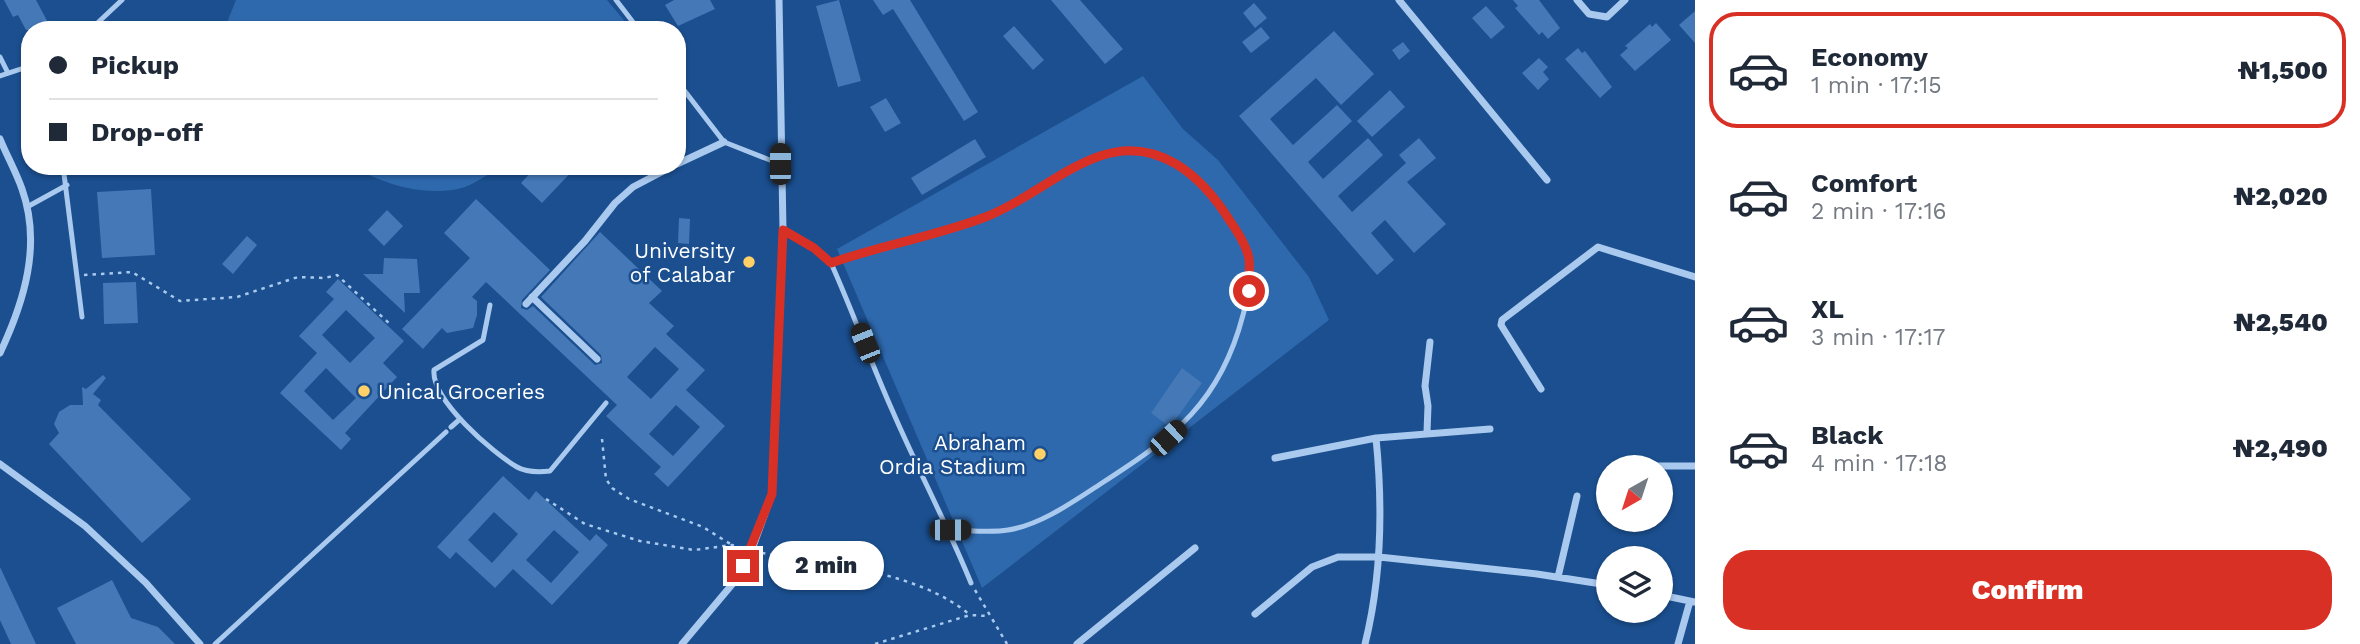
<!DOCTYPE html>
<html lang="en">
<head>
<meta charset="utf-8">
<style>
	:root { --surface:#fff; --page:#f2f2f3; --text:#1f2937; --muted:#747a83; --line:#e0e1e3; --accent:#d93025 }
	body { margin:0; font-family:"Work Sans",sans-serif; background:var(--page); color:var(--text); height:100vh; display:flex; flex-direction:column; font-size:26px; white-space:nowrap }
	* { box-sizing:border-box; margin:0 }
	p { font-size:23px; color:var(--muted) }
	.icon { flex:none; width:38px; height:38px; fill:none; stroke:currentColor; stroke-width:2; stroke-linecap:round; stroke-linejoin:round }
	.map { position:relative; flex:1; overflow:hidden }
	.side { display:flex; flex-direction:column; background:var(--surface); width:665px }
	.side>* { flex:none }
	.guide { position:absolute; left:21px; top:21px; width:665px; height:154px; border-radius:28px; box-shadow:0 2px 5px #0004; display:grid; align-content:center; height:154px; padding:0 28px; background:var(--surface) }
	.needle { width:46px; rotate:219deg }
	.tools { position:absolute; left:1596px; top:455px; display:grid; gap:14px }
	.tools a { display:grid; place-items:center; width:77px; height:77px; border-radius:50%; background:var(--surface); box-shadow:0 2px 5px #0004; font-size:35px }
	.end { position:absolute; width:32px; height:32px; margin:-16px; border:9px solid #d93025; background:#fff; box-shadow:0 0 0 4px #fff }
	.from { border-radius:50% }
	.bubble { position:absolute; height:49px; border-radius:24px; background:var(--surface); box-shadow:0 2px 5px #0004; font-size:23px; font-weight:800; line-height:49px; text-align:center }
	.car { position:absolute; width:21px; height:42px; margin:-21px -10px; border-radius:9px; box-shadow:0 0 5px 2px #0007; background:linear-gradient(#222 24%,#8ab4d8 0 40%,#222 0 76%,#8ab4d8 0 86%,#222 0) }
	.guide b { display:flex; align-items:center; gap:24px; height:66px; font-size:26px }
	.guide b+b { border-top:2px solid var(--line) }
	.guide i { width:18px; height:18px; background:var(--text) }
	ul { padding:12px 0 0; list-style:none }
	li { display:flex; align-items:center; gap:21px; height:116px; margin:0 14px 10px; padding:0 14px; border:4px solid transparent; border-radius:28px }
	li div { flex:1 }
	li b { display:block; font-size:26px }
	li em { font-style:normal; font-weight:800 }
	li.selected { border-color:var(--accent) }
	li>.icon { width:63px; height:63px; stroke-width:1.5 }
	.button { display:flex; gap:14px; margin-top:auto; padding:14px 28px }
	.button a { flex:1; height:80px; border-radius:28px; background:var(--accent); color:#fff; font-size:28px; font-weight:800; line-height:80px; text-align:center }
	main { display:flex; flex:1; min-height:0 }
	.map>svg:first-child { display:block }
	.green { fill:#2e69ad }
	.building { fill:#4478b7; fill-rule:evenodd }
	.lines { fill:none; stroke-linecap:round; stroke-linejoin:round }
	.path { stroke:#a9c9ee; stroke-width:2.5; stroke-dasharray:3.5 5; stroke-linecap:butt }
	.service { stroke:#a9c9ee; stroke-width:5 }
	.minor { stroke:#a9c9ee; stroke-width:7 }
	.route { stroke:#d93025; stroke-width:9 }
	.poi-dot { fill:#ffd166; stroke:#1b4f8f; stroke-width:2.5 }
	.labels { text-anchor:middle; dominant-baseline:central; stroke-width:5; stroke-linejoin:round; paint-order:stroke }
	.poi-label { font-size:21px; fill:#fff; stroke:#1b4f8f; text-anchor:end }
</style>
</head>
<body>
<main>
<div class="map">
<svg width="1695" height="644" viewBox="0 0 1695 644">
	<rect width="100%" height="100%" fill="#1b4f8f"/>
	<path class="green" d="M236,0H607L632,30H224Z
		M1143,76L1183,129L1218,160L1309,277L1329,320L982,588L837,249Z
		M351,166H503C489,173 473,186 458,189C420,196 384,184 351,166Z"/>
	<path class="building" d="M4,0H36L52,30H26L18,15L13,17Z
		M674,0H710L715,9L678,26L665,5Z
		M839,0L861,81L838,87L816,6Z
		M873,0H910L978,112L964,121L893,9L883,15Z
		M1051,0H1080L1123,49L1105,64Z
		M1513,0H1539L1560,28L1548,39L1542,32L1539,35L1515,8L1518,6Z
		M1254,3L1267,18L1255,28L1243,13Z
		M1486,6L1505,27L1491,39L1472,18Z
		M1695,11V43L1679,25Z
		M1656,23L1671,40L1635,71L1620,55L1628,48L1625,46L1650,24L1652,27Z
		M1014,26L1044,60L1033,70L1003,36Z
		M1261,27L1270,38L1251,53L1242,42Z
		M1334,31L1374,74L1341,105L1316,78L1270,119L1293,145L1337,105L1352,121L1308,162L1323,179L1368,138L1383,155L1338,196L1352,212L1406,163L1399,155L1419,138L1436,158L1407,182L1446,224L1414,253L1385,220L1371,233L1394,260L1377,275L1239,116Z
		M1403,42L1410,51L1399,60L1392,50Z
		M1578,48L1582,53L1585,51L1612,87L1600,98L1565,59Z
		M1539,58L1548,67L1543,72L1549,79L1538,90L1522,73Z
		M1390,90L1405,107L1372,137L1357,121Z
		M886,98L901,123L885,132L870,107Z
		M975,139L986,157L922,195L911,178Z
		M537,166H577L542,203L521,183Z
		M151,189L155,255L102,258L97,192Z
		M476,199L550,270L522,300L521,308L527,310L533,306L595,365L602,363L601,355L541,297L600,232L662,291L649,303L674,326L666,334L705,370L686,390L725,426L668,487L654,474L661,467L606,416L617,405L486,282L472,297L477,301V315L473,328L447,333L442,328L423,349L402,329L470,258L444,233ZM655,347L679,369L651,399L627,377ZM676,405L700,427L673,456L649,434Z
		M387,210L403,226L384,246L368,230Z
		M679,218L690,219L689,244L678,243Z
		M247,236L257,245L233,274L222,264Z
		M384,258L417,259L420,293H404L405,313L363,274H383Z
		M338,279L404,341L383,363L397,377L345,433L351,439L341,450L280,393L317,353L299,336L334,299L326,292ZM346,310L375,338L350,363L322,335ZM326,368L356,398L333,420L304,391Z
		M136,282L138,323L104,324L103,283Z
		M1182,368L1202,383L1170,427L1151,413Z
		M103,375L106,378L93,394L101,400L98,405L191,499L142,543L49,444L59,433L54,424L59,412L70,405H83L82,387L86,389Z
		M503,476L529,500L536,491L590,541L596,534L608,545L552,605L513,569L495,588L456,552L450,559L437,547ZM494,512L518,534L492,563L468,540ZM554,530L579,552L551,583L526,560Z
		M0,567L36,644H11L0,620Z
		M112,580L131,618L158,627L175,644H76L57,608Z"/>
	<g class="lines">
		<path class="path" d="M84,275L132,272L180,301L237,297L298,277L325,278L337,275L391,325
			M602,439L606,479L612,488L629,499L703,527L732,545
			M546,499L585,524L640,541L694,550L732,545L742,548
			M762,553C828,564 918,571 970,615
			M975,590L1007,644
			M875,644L970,615L987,616"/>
		<path class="service" d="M616,0L639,30
			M90,30L122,0
			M0,57L8,73
			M0,76L30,66
			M677,81L724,142L780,164
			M63,166L82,317
			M27,207L67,185
			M783,230L814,248L831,263C853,312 871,363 893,412C918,470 947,524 971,583
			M831,263C895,240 965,232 1026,198C1058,180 1091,150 1130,151C1168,152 1201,175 1221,206C1230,221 1244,240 1249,257C1253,276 1248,297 1243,315C1220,403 1175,436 1102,483C1074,501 1041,525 1008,530C990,533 968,530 949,530
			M490,305L483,340L434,370C431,400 493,453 517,467C526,472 541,472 550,471L606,403
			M451,427L459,420
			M215,644L446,432"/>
		<path class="minor" d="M1399,0L1547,180
			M1577,0L1589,14L1607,17L1625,0
			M0,139C7,156 16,172 22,189C42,245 24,302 0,353
			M677,164L724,142
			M532,297L597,359
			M526,304L585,241L615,203L633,187L673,166
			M1541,389L1501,325L1502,320L1598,247L1695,277
			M1427,432L1428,406L1425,386L1430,342
			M1275,458L1376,438L1490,429
			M0,464L85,526L146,583L200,644
			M1643,466H1695
			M1558,577L1577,496
			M1661,595L1695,602
			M1255,614L1312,567L1338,557H1379L1537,574L1608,585
			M682,644L735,581L751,552L772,494L783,230L779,0
			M1077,644L1195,548
			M1365,644C1382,576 1383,508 1376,438
			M1678,644L1690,601"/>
	</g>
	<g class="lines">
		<path class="route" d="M743,566L772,494L783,230L814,248L831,263C882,245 937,236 988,216C1028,200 1060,170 1100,156C1158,136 1202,176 1230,221C1237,231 1247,247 1249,259C1250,269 1249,280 1249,291"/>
	</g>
	<g class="poi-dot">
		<circle cx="749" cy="262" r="7"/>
		<circle cx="364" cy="391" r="7"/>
		<circle cx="1040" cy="454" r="7"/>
	</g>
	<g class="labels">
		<g class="poi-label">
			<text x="735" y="250">University<tspan x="735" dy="24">of Calabar</tspan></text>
			<text x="378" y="391" text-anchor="start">Unical Groceries</text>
			<text x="1026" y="442">Abraham<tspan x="1026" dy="24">Ordia Stadium</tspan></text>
		</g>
	</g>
</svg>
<div class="tools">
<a><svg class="needle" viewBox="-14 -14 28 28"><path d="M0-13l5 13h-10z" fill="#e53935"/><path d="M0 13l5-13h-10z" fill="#747a83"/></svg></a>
<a><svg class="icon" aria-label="layers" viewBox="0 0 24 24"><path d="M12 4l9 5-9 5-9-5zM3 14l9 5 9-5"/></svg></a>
</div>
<i class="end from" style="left:1249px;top:291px"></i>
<i class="end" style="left:743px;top:566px"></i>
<div class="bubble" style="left:768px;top:541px;width:116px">2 min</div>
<i class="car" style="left:780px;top:164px;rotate:0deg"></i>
<i class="car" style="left:865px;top:343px;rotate:338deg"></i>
<i class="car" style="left:1168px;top:438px;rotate:47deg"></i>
<i class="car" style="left:950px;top:530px;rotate:90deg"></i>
<div class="guide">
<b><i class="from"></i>Pickup</b>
<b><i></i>Drop-off</b>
</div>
</div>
<section class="side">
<ul>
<li class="selected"><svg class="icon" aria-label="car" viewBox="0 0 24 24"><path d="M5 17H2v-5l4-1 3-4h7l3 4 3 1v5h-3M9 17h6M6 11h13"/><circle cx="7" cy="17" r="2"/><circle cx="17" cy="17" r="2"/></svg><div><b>Economy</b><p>1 min · 17:15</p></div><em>₦1,500</em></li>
<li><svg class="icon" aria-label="car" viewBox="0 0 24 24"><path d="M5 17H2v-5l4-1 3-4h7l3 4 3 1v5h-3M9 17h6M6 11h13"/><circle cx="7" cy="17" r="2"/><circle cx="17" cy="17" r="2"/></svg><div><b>Comfort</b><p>2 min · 17:16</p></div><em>₦2,020</em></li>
<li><svg class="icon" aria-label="car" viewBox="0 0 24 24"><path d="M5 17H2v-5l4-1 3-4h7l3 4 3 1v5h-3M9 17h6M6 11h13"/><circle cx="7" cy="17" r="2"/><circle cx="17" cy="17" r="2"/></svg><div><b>XL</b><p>3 min · 17:17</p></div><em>₦2,540</em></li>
<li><svg class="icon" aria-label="car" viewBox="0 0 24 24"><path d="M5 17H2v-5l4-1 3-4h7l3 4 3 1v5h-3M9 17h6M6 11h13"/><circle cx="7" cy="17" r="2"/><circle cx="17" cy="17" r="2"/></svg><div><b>Black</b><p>4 min · 17:18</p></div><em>₦2,490</em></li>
</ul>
<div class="button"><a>Confirm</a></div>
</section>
</main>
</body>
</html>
